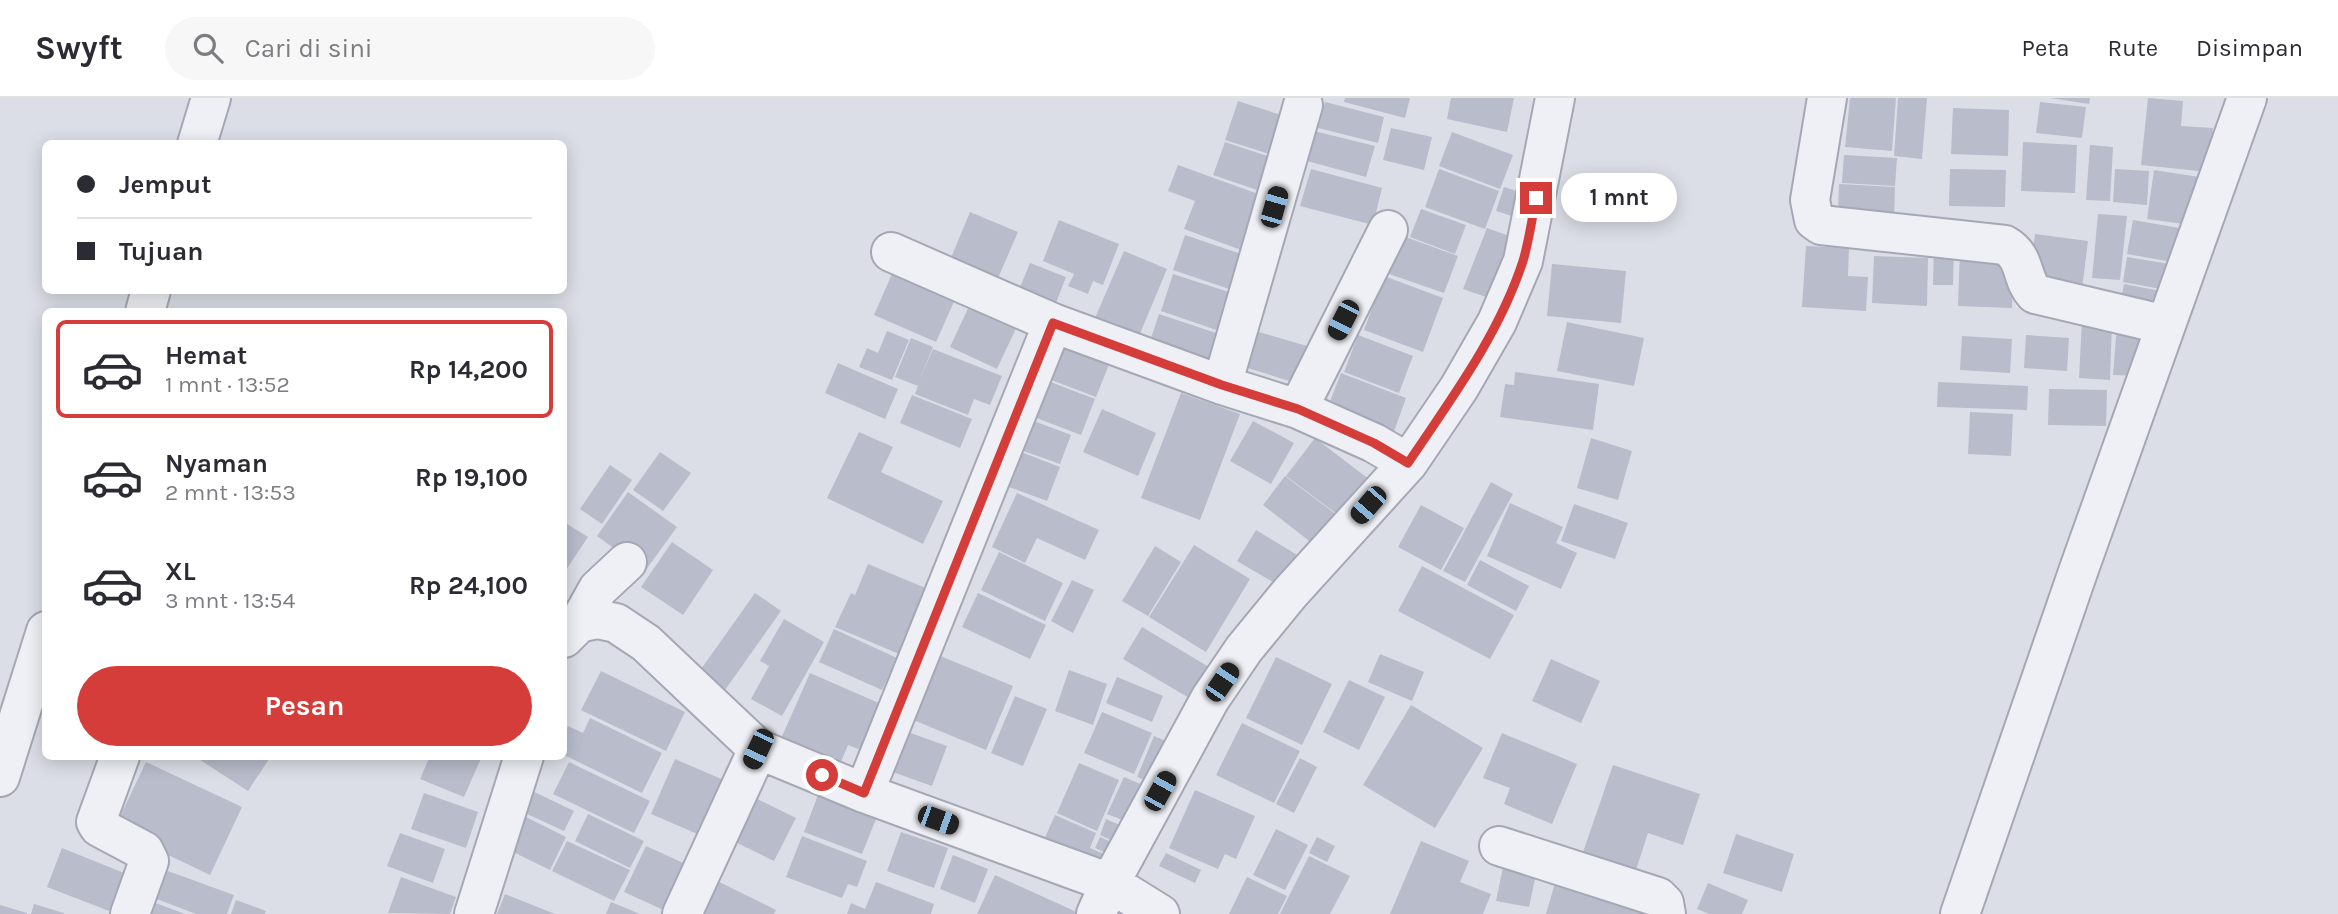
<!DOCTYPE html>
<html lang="id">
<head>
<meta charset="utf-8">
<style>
	:root { --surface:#fff; --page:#f7f7f7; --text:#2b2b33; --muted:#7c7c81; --line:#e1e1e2; --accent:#d43d39 }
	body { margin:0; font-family:Karla,sans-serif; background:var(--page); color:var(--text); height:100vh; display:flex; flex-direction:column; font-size:26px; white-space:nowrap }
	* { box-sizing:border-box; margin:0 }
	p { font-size:23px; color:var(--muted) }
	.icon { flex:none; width:38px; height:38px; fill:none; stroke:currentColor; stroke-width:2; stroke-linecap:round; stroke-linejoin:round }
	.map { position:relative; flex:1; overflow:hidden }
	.side { position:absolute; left:42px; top:210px; width:525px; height:452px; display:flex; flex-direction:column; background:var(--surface); border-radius:10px; box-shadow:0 4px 18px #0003 }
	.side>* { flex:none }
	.guide { position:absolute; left:42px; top:42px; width:525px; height:154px; border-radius:10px; box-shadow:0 4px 18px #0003; display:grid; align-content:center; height:154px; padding:0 35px; background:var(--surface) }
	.end { position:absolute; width:32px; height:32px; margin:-16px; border:9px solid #d43d39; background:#fff; box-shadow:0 0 0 4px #fff }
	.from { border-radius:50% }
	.bubble { position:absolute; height:49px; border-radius:24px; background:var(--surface); box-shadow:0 4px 18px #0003; font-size:23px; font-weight:700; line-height:49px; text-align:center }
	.car { position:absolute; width:21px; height:42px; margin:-21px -10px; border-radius:9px; box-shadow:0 0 5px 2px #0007; background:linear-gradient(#222 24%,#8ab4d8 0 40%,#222 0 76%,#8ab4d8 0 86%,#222 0) }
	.guide b { display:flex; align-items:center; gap:24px; height:66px; font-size:26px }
	.guide b+b { border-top:2px solid var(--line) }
	.guide i { width:18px; height:18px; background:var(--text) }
	ul { padding:12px 0 0; list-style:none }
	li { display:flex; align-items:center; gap:21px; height:98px; margin:0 14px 10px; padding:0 21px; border:4px solid transparent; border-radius:10px }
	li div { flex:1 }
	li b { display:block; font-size:26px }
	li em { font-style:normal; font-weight:700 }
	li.selected { border-color:var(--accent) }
	li>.icon { width:63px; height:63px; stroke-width:1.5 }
	.action { display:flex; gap:14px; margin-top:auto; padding:14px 35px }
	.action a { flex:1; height:80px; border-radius:42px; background:var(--accent); color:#fff; font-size:28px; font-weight:700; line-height:80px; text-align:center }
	header { display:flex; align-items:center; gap:42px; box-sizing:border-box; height:98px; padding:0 35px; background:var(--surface); border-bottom:2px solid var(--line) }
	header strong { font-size:33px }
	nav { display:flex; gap:38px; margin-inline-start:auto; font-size:24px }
	.search { width:490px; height:63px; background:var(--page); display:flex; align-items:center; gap:18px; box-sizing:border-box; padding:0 24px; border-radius:38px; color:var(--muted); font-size:26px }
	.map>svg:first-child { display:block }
	.building { fill:#b9bcca }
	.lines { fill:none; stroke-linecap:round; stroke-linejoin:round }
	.minor-casing { stroke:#a5a8b4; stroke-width:42 }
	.minor { stroke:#eef0f5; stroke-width:38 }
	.route { stroke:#d43d39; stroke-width:9 }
</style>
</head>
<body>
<header>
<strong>Swyft</strong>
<div class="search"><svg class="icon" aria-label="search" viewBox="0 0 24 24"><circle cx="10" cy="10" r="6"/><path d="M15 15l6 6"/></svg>Cari di sini</div>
<nav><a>Peta</a><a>Rute</a><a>Disimpan</a></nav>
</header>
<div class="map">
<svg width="2338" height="816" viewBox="0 0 2338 816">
	<rect width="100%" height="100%" fill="#dcdee7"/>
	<path class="building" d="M1345,0H1410L1405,20L1344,4Z
		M1451,0H1514L1507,34L1447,21Z
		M1850,0H1896L1892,53L1845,49Z
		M1898,0H1927L1922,61L1894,58Z
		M2050,0H2090L2089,6Z
		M2148,0L2183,3L2181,28L2213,30L2209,74L2141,67Z
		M1238,3L1281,17L1269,56L1225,42Z
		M1325,4L1384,19L1378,45L1318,30Z
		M2040,4L2086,9L2082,40L2036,35Z
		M1953,10L2009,12L2008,58L1951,56Z
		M1391,30L1432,39L1424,72L1383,62Z
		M1314,33L1375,48L1366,79L1307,63Z
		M1452,34L1513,57L1500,91L1439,68Z
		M1225,44L1283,63L1272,97L1213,77Z
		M2023,44L2077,47L2075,95L2021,93Z
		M2090,47L2113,49L2110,103L2086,102Z
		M1844,57L1897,60L1895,88L1842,85Z
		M1178,67L1272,101L1252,156L1184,131L1195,103L1168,93Z
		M1311,71L1382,90L1373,127L1300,108Z
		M1439,71L1499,93L1485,131L1425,109Z
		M1950,71L2006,72L2005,109L1949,108Z
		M2115,71L2149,73L2147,107L2113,104Z
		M2154,72L2206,80L2199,128L2147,121Z
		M1839,86L1895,89L1894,122L1838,118Z
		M1504,89L1532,98L1524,122L1496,113Z
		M1421,111L1466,127L1455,156L1410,139Z
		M970,114L1018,134L995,187L948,167Z
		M2098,116L2127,118L2120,182L2092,180Z
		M1059,122L1119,146L1103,187L1093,183L1088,196L1068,188L1074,176L1043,163Z
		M2133,122L2185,131L2178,165L2127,156Z
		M1487,130L1515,140L1492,201L1463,191Z
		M2035,136L2088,143L2082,191L2028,185Z
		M1185,137L1253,160L1241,195L1173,172Z
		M1403,138L1458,158L1444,195L1389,176Z
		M1806,148L1849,150L1848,178L1868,179L1866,213L1802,209Z
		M1934,149H1954L1953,187H1933Z
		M1960,151L2014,153L2012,210L1958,208Z
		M1124,153L1167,171L1139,238L1095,220Z
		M1874,158L1928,160L1927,208L1872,205Z
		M2127,159L2182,168L2177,194L2123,184Z
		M1030,165L1066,179L1053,213L1016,199Z
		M1552,166L1626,173L1621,225L1547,218Z
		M895,169L957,197L936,244L874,217Z
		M1173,176L1241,198L1228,236L1161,213Z
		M1384,178L1443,200L1423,254L1364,232Z
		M2124,186L2171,195L2166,220L2119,212Z
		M971,204L1018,226L997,271L950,249Z
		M1159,216L1228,239L1218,269L1149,246Z
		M2082,222L2112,223L2110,282L2079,280Z
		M1567,224L1644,240L1634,288L1557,273Z
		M2117,227L2143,228L2140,278L2113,277Z
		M887,233L909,242L892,282L859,269L867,250L878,255Z
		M1259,234L1314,250L1302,287L1248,270Z
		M1358,237L1413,258L1399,295L1344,274Z
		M2026,237L2069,240L2067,273L2024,270Z
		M1962,238L2012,241L2010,275L1960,272Z
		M911,240L933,249L919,283L933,251L1002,278L990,307L974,301L968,317L915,296L918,288L895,279Z
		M1052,241L1110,264L1096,299L1038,277Z
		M838,265L898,291L885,321L825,295Z
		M1515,274L1599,286L1593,332L1500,319L1505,286L1514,287Z
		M1341,275L1406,300L1392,339L1326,314Z
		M1035,278L1095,301L1081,337L1021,314Z
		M1938,284L2028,288L2027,312L1937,309Z
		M2049,291L2107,292L2106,328L2048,327Z
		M1181,295L1240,316L1200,422L1141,400Z
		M912,297L972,321L960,350L900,325Z
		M1102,311L1156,335L1138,378L1083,354Z
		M1970,314L2013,316L2011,358L1968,356Z
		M1018,317L1071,337L1060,366L1007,347Z
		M1253,323L1294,345L1271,386L1230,363Z
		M859,334L893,349L881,374L943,403L923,446L827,400Z
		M1315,340L1374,385L1345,422L1286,378Z
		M1591,340L1632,353L1618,402L1577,390Z
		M1006,348L1060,369L1047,403L993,383Z
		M660,354L691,375L663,413L633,392Z
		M610,367L632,382L602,426L580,411Z
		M1285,378L1345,423L1322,453L1263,407Z
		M1491,384L1513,396L1465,484L1443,473Z
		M628,394L677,429L645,473L597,438Z
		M1017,395L1099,432L1085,462L1037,440L1025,465L992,449Z
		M1510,405L1563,429L1556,445L1577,455L1561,491L1487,458Z
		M1574,406L1628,425L1615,461L1561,443Z
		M1421,407L1464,430L1441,472L1398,449Z
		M564,424L588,439L564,475Z
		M1256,432L1304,461L1285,491L1237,463Z
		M672,444L713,472L683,517L641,489Z
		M1194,447L1250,481L1206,554L1149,519Z
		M1155,448L1181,464L1148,518L1122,503Z
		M999,454L1063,485L1045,523L981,492Z
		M1480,462L1529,488L1516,513L1467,487Z
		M868,466L940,496L911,561L835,529L851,495L855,497Z
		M1422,468L1514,517L1490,561L1398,513Z
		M1072,482L1094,492L1073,535L1051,523Z
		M755,495L781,513L725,592L699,574Z
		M978,495L1046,527L1030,561L962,529Z
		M784,521L824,544L782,618L751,601L769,568L760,563Z
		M1142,529L1214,572L1196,604L1123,561Z
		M834,531L897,560L882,592L819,564Z
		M933,555L1013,588L986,652L906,619Z
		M1380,556L1424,574L1412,603L1368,584Z
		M1276,559L1332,586L1302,647L1246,620Z
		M1551,561L1600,583L1581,625L1532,603Z
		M1069,572L1107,586L1093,627L1055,613Z
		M601,573L685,614L666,653L581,612Z
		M810,575L888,609L868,655L848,647L835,678L776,652Z
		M1117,579L1163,598L1152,624L1106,605Z
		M1349,582L1385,599L1359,652L1323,634Z
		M1015,598L1047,611L1023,668L991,655Z
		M1411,607L1483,650L1435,730L1363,687Z
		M1102,614L1152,635L1134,676L1084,655Z
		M590,620L662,655L642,695L564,657V637L568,628L583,635Z
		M1242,625L1300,653L1274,705L1216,677Z
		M905,633L947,648L932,688L890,673Z
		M1502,635L1577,666L1552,726L1504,706L1510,690L1483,680Z
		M1154,638L1173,646L1156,687L1137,679Z
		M194,658H271L248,693Z
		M430,658H482L464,699L420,681Z
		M1300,660L1317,669L1294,715L1276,706Z
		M675,661L726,683L702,738L651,716Z
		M146,664L242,709L210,777L114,731Z
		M569,664L650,703L634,735L553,696Z
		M1079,665L1119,682L1097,733L1057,715Z
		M1613,667L1700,696L1683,747L1648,735L1635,775L1582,757Z
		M1124,679L1152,691L1136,727L1107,716Z
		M524,689L574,713L564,733L514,710Z
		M821,689L880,711L862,756L804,734Z
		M1195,692L1255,718L1236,761L1225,756L1218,771L1169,750Z
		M424,695L478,714L466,750L411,731Z
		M749,697L796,720L774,763L727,740Z
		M518,715L566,739L550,772L501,748Z
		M588,716L644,743L630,770L575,743Z
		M1055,717L1096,735L1090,750L1111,759L1102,780L1039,753Z
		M1106,721L1129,731L1122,747L1100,737Z
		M1276,731L1308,747L1285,792L1253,777Z
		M901,734L948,750L934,790L887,773Z
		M400,735L445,751L433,785L387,768Z
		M1736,736L1794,756L1782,794L1723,775Z
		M802,738L867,763L857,789L848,786L842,800L786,779Z
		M1100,739L1120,748L1115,759L1095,750Z
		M1317,739L1335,748L1327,764L1309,755Z
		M567,743L630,772L614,803L552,773Z
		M1421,743L1469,763L1460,784L1491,796L1483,816H1390Z
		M646,748L692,769L670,815L624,794Z
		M62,750L124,775L109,813L47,789Z
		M1166,755L1201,772L1195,785L1159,768Z
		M953,757L988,771L975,805L940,791Z
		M1309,758L1350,778L1330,816H1280Z
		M1503,769L1536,776L1529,809L1496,803Z
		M165,772L234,797L227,816H196L154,800Z
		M995,777L1081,816H977Z
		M707,778L776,812L774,816H697Z
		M401,779L456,799L450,816L388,815Z
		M1247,779L1287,798L1278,816H1229Z
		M876,784L934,806L931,816H847L851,805L865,811Z
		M1555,785L1654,816H1546Z
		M1708,785L1748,802L1742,816H1709L1697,811Z
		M505,796L555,816H497Z
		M236,802L266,813L265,816H231Z
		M153,804L185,816H149Z
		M611,804L640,816H606Z
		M34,806L64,815V816H31Z
		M0,807L27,815V816H0Z"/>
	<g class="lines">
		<g class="minor-casing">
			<path id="minor" d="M1827,0L1810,102L1814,122L1821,127L2005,147C2027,160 2020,180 2035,196L2166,227
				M197,46L211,0
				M891,154L1053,225L1222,287L1298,311L1374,345L1408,365
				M145,214L151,192
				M1222,287L1303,7
				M1298,311L1388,132
				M579,525L598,491L627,464
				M564,540L579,525L597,521L616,525L646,545L758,651L864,695L1110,785L1160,816
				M120,658L96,724L99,729L144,753L149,763L130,816
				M0,679L46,533
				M864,695L1053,225
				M1499,748L1658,799L1664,805L1666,816
				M474,816L524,658
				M682,816L758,651
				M1096,816L1110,785L1210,601L1244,551L1290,495L1408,365L1459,290L1497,224L1523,163L1555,0
				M1960,816L2079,471L2247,0"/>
		</g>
		<use href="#minor" class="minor"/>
	</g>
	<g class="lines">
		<path class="route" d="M822,677L864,695L1053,225L1222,287L1298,311L1374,345L1408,365C1451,301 1499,237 1523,163C1529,143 1532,121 1536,100"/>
	</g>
</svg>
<i class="end from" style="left:822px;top:677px"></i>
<i class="end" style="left:1536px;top:100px"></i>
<div class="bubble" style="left:1561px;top:75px;width:116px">1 mnt</div>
<i class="car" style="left:1274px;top:109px;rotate:16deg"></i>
<i class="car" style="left:1343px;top:222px;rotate:207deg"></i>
<i class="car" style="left:1368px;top:407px;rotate:221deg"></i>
<i class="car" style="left:1222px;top:584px;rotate:34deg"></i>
<i class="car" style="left:758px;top:651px;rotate:205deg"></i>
<i class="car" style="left:1160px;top:693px;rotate:29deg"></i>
<i class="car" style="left:938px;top:722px;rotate:110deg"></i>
<div class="guide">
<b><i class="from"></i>Jemput</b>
<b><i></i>Tujuan</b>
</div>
<section class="side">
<ul>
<li class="selected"><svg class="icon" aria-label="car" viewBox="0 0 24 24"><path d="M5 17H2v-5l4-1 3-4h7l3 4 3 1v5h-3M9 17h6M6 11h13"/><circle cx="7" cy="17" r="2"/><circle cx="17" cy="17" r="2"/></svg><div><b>Hemat</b><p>1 mnt · 13:52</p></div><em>Rp 14,200</em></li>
<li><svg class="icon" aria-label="car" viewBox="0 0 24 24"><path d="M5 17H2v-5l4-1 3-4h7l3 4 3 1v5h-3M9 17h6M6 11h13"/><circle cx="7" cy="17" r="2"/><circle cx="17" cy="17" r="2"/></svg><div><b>Nyaman</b><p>2 mnt · 13:53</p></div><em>Rp 19,100</em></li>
<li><svg class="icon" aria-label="car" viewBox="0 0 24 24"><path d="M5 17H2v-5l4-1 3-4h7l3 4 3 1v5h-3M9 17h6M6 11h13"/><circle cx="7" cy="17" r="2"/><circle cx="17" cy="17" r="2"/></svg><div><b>XL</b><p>3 mnt · 13:54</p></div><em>Rp 24,100</em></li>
</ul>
<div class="action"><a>Pesan</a></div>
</section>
</div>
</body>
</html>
